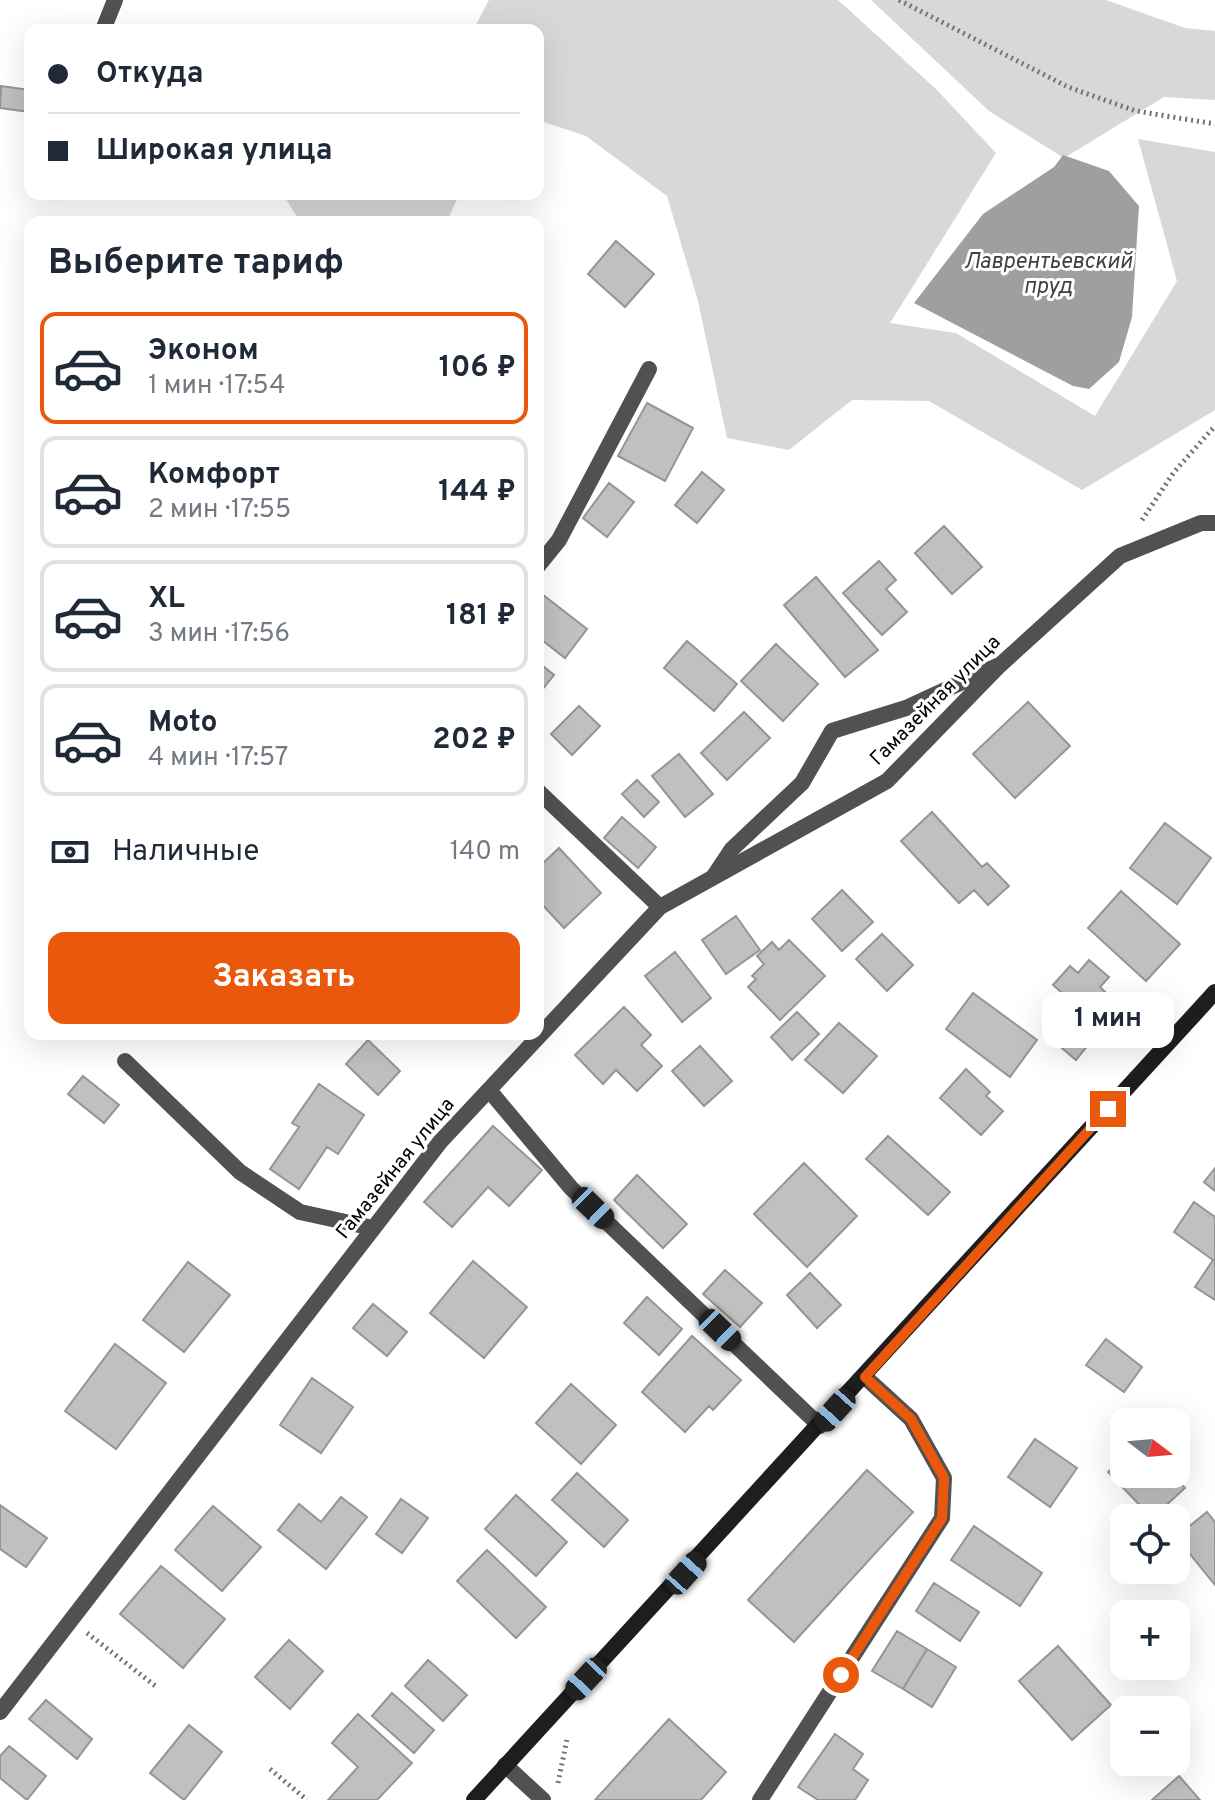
<!DOCTYPE html>
<html lang="ru">
<head>
<meta charset="utf-8">
<style>
	:root { --surface:#fff; --page:#f2f2f3; --text:#1f2937; --muted:#747a83; --line:#e0e1e3; --accent:#ea580c }
	body { margin:0; font-family:Overpass,sans-serif; background:var(--page); color:var(--text); height:100vh; display:flex; flex-direction:column; font-size:30px; white-space:nowrap }
	* { box-sizing:border-box; margin:0 }
	p { font-size:26px; color:var(--muted) }
	.icon { flex:none; width:44px; height:44px; fill:none; stroke:currentColor; stroke-width:2; stroke-linecap:round; stroke-linejoin:round }
	.map { position:relative; flex:1; overflow:hidden }
	.sheet { position:absolute; left:24px; top:216px; width:520px; height:824px; display:flex; flex-direction:column; background:var(--surface); border-radius:16px; box-shadow:0 8px 32px #0002 }
	.sheet>* { flex:none }
	.hud { position:absolute; left:24px; top:24px; width:520px; height:176px; border-radius:16px; box-shadow:0 8px 32px #0002; display:grid; align-content:center; height:176px; padding:0 24px; background:var(--surface) }
	.needle { width:52px; rotate:106deg }
	.fabs { position:absolute; left:1110px; top:1408px; display:grid; gap:16px }
	.fabs a { display:grid; place-items:center; width:80px; height:80px; border-radius:16px; background:var(--surface); box-shadow:0 8px 32px #0002; font-size:40px }
	.end { position:absolute; width:36px; height:36px; margin:-18px; border:10px solid #ea580c; background:#fff; box-shadow:0 0 0 4px #fff }
	.from { border-radius:50% }
	.bubble { position:absolute; height:56px; border-radius:16px; background:var(--surface); box-shadow:0 8px 32px #0002; font-size:26px; font-weight:700; line-height:56px; text-align:center }
	.car { position:absolute; width:24px; height:48px; margin:-24px -12px; border-radius:10px; box-shadow:0 0 6px 2px #0007; background:linear-gradient(#222 24%,#8ab4d8 0 40%,#222 0 76%,#8ab4d8 0 86%,#222 0) }
	.hud b { display:flex; align-items:center; gap:28px; height:76px; font-size:30px }
	.hud b+b { border-top:2px solid var(--line) }
	.hud i { width:20px; height:20px; background:var(--text) }
	ul { padding:0; list-style:none }
	li { display:flex; align-items:center; gap:24px; height:112px; margin:0 16px 12px; padding:0 8px; border:4px solid var(--line); border-radius:16px }
	li div { flex:1 }
	li b { display:block; font-size:30px }
	li em { font-style:normal; font-weight:700 }
	li.active { border-color:var(--accent) }
	li>.icon { width:72px; height:72px; stroke-width:1.5 }
	h2 { padding:0 24px; font-size:36px; line-height:96px }
	.pay { display:flex; align-items:center; gap:20px; height:88px; padding:0 24px; font-size:30px }
	.pay p { margin-inline-start:auto }
	.primary-button { display:flex; gap:16px; margin-top:auto; padding:16px 24px }
	.primary-button a { flex:1; height:92px; border-radius:16px; background:var(--accent); color:#fff; font-size:32px; font-weight:700; line-height:92px; text-align:center }
	.map>svg:first-child { display:block }
	.green { fill:#d8d8d8 }
	.water { fill:#9f9f9f }
	.building { fill:#c0c0c0; stroke:#959595; stroke-width:2 }
	.lines { fill:none; stroke-linecap:round; stroke-linejoin:round }
	.path { stroke:#737373; stroke-width:5; stroke-dasharray:2 4; stroke-linecap:butt }
	.lane { stroke:#515151; stroke-width:16 }
	.street { stroke:#515151; stroke-width:16 }
	.secondary { stroke:#1e1e1e; stroke-width:16 }
	.route { stroke:#ea580c; stroke-width:10 }
	.labels { text-anchor:middle; dominant-baseline:central; stroke-width:6; stroke-linejoin:round; paint-order:stroke }
	.street-label { font-size:20px; fill:#000; stroke:#fff }
	.water-label { font-size:22px; font-style:italic; fill:#404040; stroke:#fff }
</style>
</head>
<body>
<div class="map">
<svg width="1215" height="1800" viewBox="0 0 1215 1800">
	<rect width="100%" height="100%" fill="#fff"/>
	<path class="green" d="M489,0H838L936,89L996,153L890,323L956,333L1095,416L1177,281L1138,139L1215,152V410L1082,490L929,401L852,400L789,450L727,438L698,301L667,196L586,136L538,120V30H473Z
		M871,0H1106L1185,28L1215,31V100L1164,97L1064,158L989,111Z
		M283,194H459L447,222H300Z"/>
	<path class="water" d="M1063,155L1109,171L1139,206L1132,317L1119,362L1089,389L1073,386L914,303L983,214L1054,167Z"/>
	<path class="building" d="M1,86L30,90V112L0,108Z
		M616,241L654,274L625,307L588,274Z
		M647,403L693,428L665,481L618,456Z
		M702,472L724,490L697,523L675,505Z
		M609,483L634,502L607,537L583,518Z
		M944,526L982,567L952,594L915,553Z
		M879,561L896,580L886,589L907,612L882,635L843,593Z
		M816,577L878,650L845,677L784,605Z
		M538,591L587,629L565,658L538,637Z
		M687,641L737,684L714,711L664,668Z
		M776,644L818,684L783,721L741,681Z
		M538,662L554,675L538,695Z
		M1028,702L1070,746L1015,798L973,754Z
		M579,706L600,726L572,755L551,734Z
		M744,712L770,738L727,780L701,753Z
		M679,754L713,794L685,817L652,776Z
		M637,780L659,802L644,817L622,794Z
		M932,812L982,867L987,863L1009,886L988,905L974,890L959,903L901,841Z
		M622,817L656,847L638,868L604,838Z
		M1165,823L1211,858L1177,904L1130,868Z
		M559,848L601,893L564,928L538,900V868Z
		M842,890L873,922L842,951L812,919Z
		M1121,891L1180,944L1146,981L1088,928Z
		M736,916L760,950L726,974L702,940Z
		M882,934L913,965L887,991L856,959Z
		M789,940L825,976L780,1020L748,987L756,979L752,976L764,964L757,956L772,942L779,950Z
		M675,952L711,998L682,1022L645,976Z
		M1089,960L1109,977L1100,987L1120,1006L1101,1027L1053,985L1070,966L1078,973Z
		M973,993L1037,1040L1010,1077L946,1029Z
		M1064,1006L1097,1034L1076,1060L1043,1032Z
		M624,1007L651,1035L641,1045L662,1066L637,1091L616,1070L603,1084L575,1055Z
		M797,1012L819,1034L792,1060L771,1037Z
		M839,1023L877,1056L843,1093L805,1060Z
		M368,1040L400,1071L378,1095L346,1064Z
		M700,1046L732,1081L704,1106L672,1071Z
		M966,1069L990,1092L986,1096L1003,1111L981,1135L940,1098Z
		M83,1076L119,1105L104,1123L68,1094Z
		M319,1084L364,1115L338,1154L327,1147L299,1189L270,1169L299,1127L292,1123Z
		M493,1126L542,1170L509,1206L488,1187L452,1227L424,1202Z
		M888,1136L950,1192L928,1215L866,1159Z
		M804,1163L857,1216L807,1267L754,1214Z
		M1215,1168V1191L1204,1182Z
		M637,1175L687,1224L663,1248L614,1200Z
		M1194,1202L1215,1217V1300L1195,1287L1213,1260L1174,1232Z
		M473,1261L527,1307L484,1358L430,1313Z
		M188,1262L230,1295L184,1352L143,1320Z
		M725,1270L762,1303L740,1327L703,1294Z
		M810,1273L841,1305L817,1328L787,1295Z
		M647,1297L682,1329L659,1355L624,1323Z
		M373,1304L407,1332L387,1356L353,1328Z
		M692,1336L741,1380L713,1410L709,1406L685,1432L642,1392Z
		M1106,1339L1142,1367L1124,1392L1086,1365Z
		M115,1344L166,1383L116,1449L65,1411Z
		M312,1378L353,1407L321,1453L280,1425Z
		M571,1384L616,1425L581,1464L536,1423Z
		M1035,1439L1077,1468L1050,1507L1008,1477Z
		M1124,1457V1474H1172L1185,1488L1152,1518L1108,1472Z
		M867,1470L913,1512L794,1642L748,1600Z
		M577,1473L628,1520L604,1547L552,1500Z
		M516,1495L567,1542L536,1576L485,1529Z
		M341,1497L367,1517L326,1569L278,1530L299,1504L321,1522Z
		M401,1499L428,1518L402,1553L376,1534Z
		M0,1505L47,1538L26,1567L0,1549Z
		M213,1506L261,1547L222,1591L175,1550Z
		M1207,1512L1215,1522V1585L1176,1537Z
		M974,1526L1042,1573L1020,1606L951,1560Z
		M487,1550L546,1607L516,1638L457,1581Z
		M161,1566L225,1619L183,1668L120,1614Z
		M934,1583L979,1612L960,1641L916,1611Z
		M897,1631L927,1649L903,1689L872,1671Z
		M289,1640L323,1671L290,1709L255,1677Z
		M1058,1646L1111,1705L1072,1740L1019,1681Z
		M927,1649L956,1667L932,1707L903,1689Z
		M428,1660L467,1695L443,1721L405,1686Z
		M392,1693L434,1730L414,1753L372,1716Z
		M46,1700L92,1739L77,1759L29,1719Z
		M358,1714L412,1763L377,1800H328L358,1767L332,1743Z
		M669,1719L726,1772L701,1800H595Z
		M189,1725L222,1752L184,1800L150,1773Z
		M835,1734L863,1754L853,1769L868,1780L855,1800H818L798,1787Z
		M9,1746L46,1776L27,1800L0,1778V1756Z
		M1179,1776L1200,1800H1152Z"/>
	<g class="lines">
		<path class="path" d="M899,0L1068,87L1136,111L1215,124
			M1142,520L1174,472L1215,426
			M87,1633L158,1688
			M270,1769L307,1800
			M558,1783L567,1739"/>
		<path class="lane" d="M103,30L115,0
			M714,876L732,849L802,783L832,731L906,708L997,666
			M125,1061L240,1172L300,1212L373,1228
			M489,1090L571,1188L820,1426
			M760,1800L942,1518L944,1478L911,1419L865,1377"/>
		<path class="street" d="M538,566L559,540L649,369
			M538,791L660,907
			M0,1712L440,1142L660,907L887,781L999,666L1120,556L1201,523H1215
			M505,1765L543,1800"/>
		<path class="secondary" d="M474,1800L1215,992"/>
	</g>
	<g class="lines">
		<path class="route" d="M841,1675L942,1518L944,1478L911,1419L865,1377L1108,1109"/>
	</g>
	<g class="labels">
		<g class="street-label">
			<text transform="translate(936 701) rotate(-45)">Гамазейная улица</text>
			<text transform="translate(396 1169) rotate(-51)">Гамазейная улица</text>
		</g>
		<g class="water-label">
			<text x="1048" y="262">Лаврентьевский<tspan x="1048" dy="25">пруд</tspan></text>
		</g>
	</g>
</svg>
<div class="fabs">
<a><svg class="needle" viewBox="-14 -14 28 28"><path d="M0-13l5 13h-10z" fill="#e53935"/><path d="M0 13l5-13h-10z" fill="#747a83"/></svg></a>
<a><svg class="icon" aria-label="locate" viewBox="0 0 24 24"><circle cx="12" cy="12" r="6"/><path d="M12 2v4M12 18v4M2 12h4M18 12h4"/></svg></a>
<a>+</a>
<a>−</a>
</div>
<i class="end from" style="left:841px;top:1675px"></i>
<i class="end" style="left:1108px;top:1109px"></i>
<div class="bubble" style="left:1042px;top:992px;width:132px">1 мин</div>
<i class="car" style="left:593px;top:1208px;rotate:134deg"></i>
<i class="car" style="left:720px;top:1330px;rotate:134deg"></i>
<i class="car" style="left:835px;top:1410px;rotate:222deg"></i>
<i class="car" style="left:686px;top:1573px;rotate:42deg"></i>
<i class="car" style="left:586px;top:1679px;rotate:223deg"></i>
<div class="hud">
<b><i class="from"></i>Откуда</b>
<b><i></i>Широкая улица</b>
</div>
<section class="sheet">
<h2>Выберите тариф</h2>
<ul>
<li class="active"><svg class="icon" aria-label="car" viewBox="0 0 24 24"><path d="M5 17H2v-5l4-1 3-4h7l3 4 3 1v5h-3M9 17h6M6 11h13"/><circle cx="7" cy="17" r="2"/><circle cx="17" cy="17" r="2"/></svg><div><b>Эконом</b><p>1 мин · 17:54</p></div><em>106 ₽</em></li>
<li><svg class="icon" aria-label="car" viewBox="0 0 24 24"><path d="M5 17H2v-5l4-1 3-4h7l3 4 3 1v5h-3M9 17h6M6 11h13"/><circle cx="7" cy="17" r="2"/><circle cx="17" cy="17" r="2"/></svg><div><b>Комфорт</b><p>2 мин · 17:55</p></div><em>144 ₽</em></li>
<li><svg class="icon" aria-label="car" viewBox="0 0 24 24"><path d="M5 17H2v-5l4-1 3-4h7l3 4 3 1v5h-3M9 17h6M6 11h13"/><circle cx="7" cy="17" r="2"/><circle cx="17" cy="17" r="2"/></svg><div><b>XL</b><p>3 мин · 17:56</p></div><em>181 ₽</em></li>
<li><svg class="icon" aria-label="car" viewBox="0 0 24 24"><path d="M5 17H2v-5l4-1 3-4h7l3 4 3 1v5h-3M9 17h6M6 11h13"/><circle cx="7" cy="17" r="2"/><circle cx="17" cy="17" r="2"/></svg><div><b>Moto</b><p>4 мин · 17:57</p></div><em>202 ₽</em></li>
</ul>
<div class="pay"><svg class="icon" aria-label="cash" viewBox="0 0 24 24"><path d="M3 7h18v10H3z"/><circle cx="12" cy="12" r="2"/></svg>Наличные<p>140 m</p></div>
<div class="primary-button"><a>Заказать</a></div>
</section>
</div>
</body>
</html>
